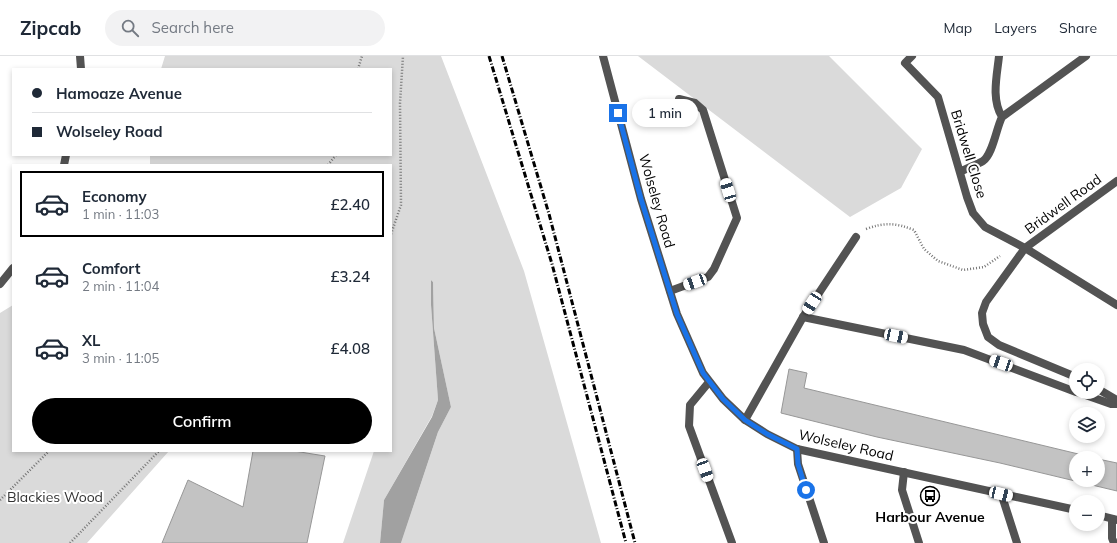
<!DOCTYPE html>
<html lang="en">
<head>
<meta charset="utf-8">
<style>
	:root { --surface:#fff; --page:#f2f2f3; --text:#1f2937; --muted:#747a83; --line:#e0e1e3; --accent:#000 }
	body { margin:0; font-family:Mulish,sans-serif; background:var(--page); color:var(--text); height:100vh; display:flex; flex-direction:column; font-size:15px; white-space:nowrap }
	* { box-sizing:border-box; margin:0 }
	p { font-size:13px; color:var(--muted) }
	.icon { flex:none; width:22px; height:22px; fill:none; stroke:currentColor; stroke-width:2; stroke-linecap:round; stroke-linejoin:round }
	.map { position:relative; flex:1; overflow:hidden }
	.panel { position:absolute; left:12px; top:108px; width:380px; height:288px; display:flex; flex-direction:column; background:var(--surface); border-radius:0px; box-shadow:0 2px 6px #0003 }
	.panel>* { flex:none }
	.banner { position:absolute; left:12px; top:12px; width:380px; height:88px; border-radius:0px; box-shadow:0 2px 6px #0003; display:grid; align-content:center; height:88px; padding:0 20px; background:var(--surface) }
	.fabs { position:absolute; left:1069px; top:307px; display:grid; gap:8px }
	.fabs a { display:grid; place-items:center; width:36px; height:36px; border-radius:50%; background:var(--surface); box-shadow:0 2px 6px #0003; font-size:20px }
	.end { position:absolute; width:18px; height:18px; margin:-9px; border:5px solid #1a73e8; background:#fff; box-shadow:0 0 0 2px #fff }
	.from { border-radius:50% }
	.bubble { position:absolute; height:28px; border-radius:14px; background:var(--surface); box-shadow:0 2px 6px #0003; font-size:13px; font-weight:600; line-height:28px; text-align:center }
	.car { position:absolute; width:12px; height:24px; margin:-12px -6px; border-radius:5px; box-shadow:0 0 3px 1px #0007; background:linear-gradient(#fff 24%,#345 0 40%,#fff 0 76%,#345 0 86%,#fff 0) }
	.banner b { display:flex; align-items:center; gap:14px; height:38px; font-size:15px }
	.banner b+b { border-top:1px solid var(--line) }
	.banner i { width:10px; height:10px; background:var(--text) }
	ul { padding:7px 0 0; list-style:none }
	li { display:flex; align-items:center; gap:12px; height:66px; margin:0 8px 6px; padding:0 12px; border:2px solid transparent; border-radius:0px }
	li div { flex:1 }
	li b { display:block; font-size:15px }
	li em { font-style:normal; font-weight:600 }
	li.current { border-color:var(--accent) }
	li>.icon { width:36px; height:36px; stroke-width:1.5 }
	.action { display:flex; gap:8px; margin-top:auto; padding:8px 20px }
	.action a { flex:1; height:46px; border-radius:24px; background:var(--accent); color:#fff; font-size:16px; font-weight:600; line-height:46px; text-align:center }
	header { display:flex; align-items:center; gap:24px; box-sizing:border-box; height:56px; padding:0 20px; background:var(--surface); border-bottom:1px solid var(--line) }
	header strong { font-size:19px }
	nav { display:flex; gap:22px; margin-inline-start:auto; font-size:14px }
	.search { width:280px; height:36px; background:var(--page); display:flex; align-items:center; gap:10px; box-sizing:border-box; padding:0 14px; border-radius:22px; color:var(--muted); font-size:15px }
	.map>svg:first-child { display:block }
	.green { fill:#dadada }
	.water { fill:#a1a1a1 }
	.building { fill:#c3c3c3; stroke:#979797 }
	.lines { fill:none; stroke-linecap:round; stroke-linejoin:round }
	.path { stroke:#757575; stroke-width:2.5; stroke-dasharray:1 2; stroke-linecap:butt }
	.service { stroke:#535353; stroke-width:8 }
	.minor { stroke:#535353; stroke-width:8 }
	.tertiary { stroke:#535353; stroke-width:8 }
	.rail { stroke:#000; stroke-width:3; stroke-dasharray:6 2 1 2; stroke-linecap:butt }
	.route { stroke:#1a73e8; stroke-width:5 }
	.labels { text-anchor:middle; dominant-baseline:central; stroke-width:4; stroke-linejoin:round; paint-order:stroke }
	.street-label { font-size:14px; fill:#000; stroke:#fff }
	.park-label { font-size:14px; fill:#313131; stroke:#fff }
	.poi-label { font-size:14px; font-weight:bold; fill:#000; stroke:#fff }
</style>
</head>
<body>
<header>
<strong>Zipcab</strong>
<div class="search"><svg class="icon" aria-label="search" viewBox="0 0 24 24"><circle cx="10" cy="10" r="6"/><path d="M15 15l6 6"/></svg>Search here</div>
<nav><a>Map</a><a>Layers</a><a>Share</a></nav>
</header>
<div class="map">
<svg width="1117" height="487" viewBox="0 0 1117 487">
	<rect width="100%" height="100%" fill="#fff"/>
	<path class="green" d="M165,0H441L524,215L601,487H401L438,376L451,351L434,272L433,226L431,224V249L438,344L432,360L384,444L380,487H343L374,395H391V109H150V99H391V13H161Z
		M638,0H829L922,93L901,132L850,161Z
		M13,249V395H169L87,487H0V257Z"/>
	<path class="water" d="M431,224L433,226L434,272L451,351L438,376L401,487H380L384,444L432,361L438,344L431,249Z"/>
	<path class="building" d="M789,313L807,317L804,332L1095,402H1076V424H1098V403L1117,407V435L1000,407L877,381L781,357Z
		M253,395H294L325,400L307,487H162L188,424L243,451Z"/>
	<g class="lines">
		<path class="path" d="M358,13L362,0
			M328,109L336,99
			M866,173C885,166 896,167 914,174L924,193L938,205L963,214L984,211L1000,200
			M391,178L401,149L400,47L403,0
			M0,444L49,395
			M70,487L159,395"/>
		<path class="service" d="M670,235L708,221L714,213L737,162L703,54L695,47L679,43
			M803,261L964,294L1076,336
			M709,326L690,349L689,370L732,487
			M1077,336L1111,348H1117
			M904,416L902,434L919,487
			M1112,463V482L1114,487"/>
		<path class="minor" d="M80,0L81,13
			M912,0L905,7L938,41L967,141L973,157L985,171L1025,192L1117,249
			M999,0C997,20 991,43 1002,61
			M64,109L66,99
			M960,116C967,112 976,109 983,105C993,98 996,73 1002,61L1086,0
			M0,228L13,212
			M1076,321L999,289L988,281L983,268L982,257L986,246L1025,192L1117,125
			M1098,333L1117,344
			M745,364L803,261L856,181
			M797,393L798,408L824,487
			M1001,437L1017,487"/>
		<path class="tertiary" d="M603,0L641,143L677,258L703,317L723,343L745,364L767,378L797,393L1076,454
			M1098,459L1117,464"/>
		<path class="rail" d="M489,0L552,208L626,487
			M502,0L549,158L635,487"/>
	</g>
	<g class="lines">
		<path class="route" d="M618,57L641,143L677,258L703,317L723,343L745,364L767,378L797,393L798,408L806,434"/>
	</g>
	<defs>
		<g id="bus-ring" transform="scale(1)"><circle r="9.5" fill="#fff" stroke="#000" stroke-width="1.5"/><path d="M-5-6H5V4H4V6H2V4H-2V6H-4V4H-5ZM-3.5-4V0h7V-4ZM-3.5 1.2v1.5H-2V1.2ZM2 1.2v1.5H3.5V1.2Z" fill="#000"/></g>
	</defs>
	<g fill-rule="evenodd">
		<use href="#bus-ring" x="930" y="440"/>
	</g>
	<g class="labels">
		<g class="street-label">
			<text transform="translate(969 98) rotate(73)">Bridwell Close</text>
			<text transform="translate(657 145) rotate(74)">Wolseley Road</text>
			<text transform="translate(1063 148) rotate(-36)">Bridwell Road</text>
			<text transform="translate(846 389) rotate(13)">Wolseley Road</text>
		</g>
		<g class="park-label">
			<text x="55" y="441">Blackies Wood</text>
		</g>
		<g class="poi-label">
			<text x="930" y="461">Harbour Avenue</text>
		</g>
	</g>
</svg>
<div class="fabs">
<a><svg class="icon" aria-label="locate" viewBox="0 0 24 24"><circle cx="12" cy="12" r="6"/><path d="M12 2v4M12 18v4M2 12h4M18 12h4"/></svg></a>
<a><svg class="icon" aria-label="layers" viewBox="0 0 24 24"><path d="M12 4l9 5-9 5-9-5zM3 14l9 5 9-5"/></svg></a>
<a>+</a>
<a>−</a>
</div>
<i class="end from" style="left:806px;top:434px"></i>
<i class="end" style="left:618px;top:57px"></i>
<div class="bubble" style="left:632px;top:43px;width:66px">1 min</div>
<i class="car" style="left:728px;top:134px;rotate:343deg"></i>
<i class="car" style="left:695px;top:226px;rotate:250deg"></i>
<i class="car" style="left:812px;top:247px;rotate:213deg"></i>
<i class="car" style="left:896px;top:280px;rotate:102deg"></i>
<i class="car" style="left:1001px;top:307px;rotate:289deg"></i>
<i class="car" style="left:705px;top:414px;rotate:160deg"></i>
<i class="car" style="left:1001px;top:438px;rotate:103deg"></i>
<div class="banner">
<b><i class="from"></i>Hamoaze Avenue</b>
<b><i></i>Wolseley Road</b>
</div>
<section class="panel">
<ul>
<li class="current"><svg class="icon" aria-label="car" viewBox="0 0 24 24"><path d="M5 17H2v-5l4-1 3-4h7l3 4 3 1v5h-3M9 17h6M6 11h13"/><circle cx="7" cy="17" r="2"/><circle cx="17" cy="17" r="2"/></svg><div><b>Economy</b><p>1 min · 11:03</p></div><em>£2.40</em></li>
<li><svg class="icon" aria-label="car" viewBox="0 0 24 24"><path d="M5 17H2v-5l4-1 3-4h7l3 4 3 1v5h-3M9 17h6M6 11h13"/><circle cx="7" cy="17" r="2"/><circle cx="17" cy="17" r="2"/></svg><div><b>Comfort</b><p>2 min · 11:04</p></div><em>£3.24</em></li>
<li><svg class="icon" aria-label="car" viewBox="0 0 24 24"><path d="M5 17H2v-5l4-1 3-4h7l3 4 3 1v5h-3M9 17h6M6 11h13"/><circle cx="7" cy="17" r="2"/><circle cx="17" cy="17" r="2"/></svg><div><b>XL</b><p>3 min · 11:05</p></div><em>£4.08</em></li>
</ul>
<div class="action"><a>Confirm</a></div>
</section>
</div>
</body>
</html>
